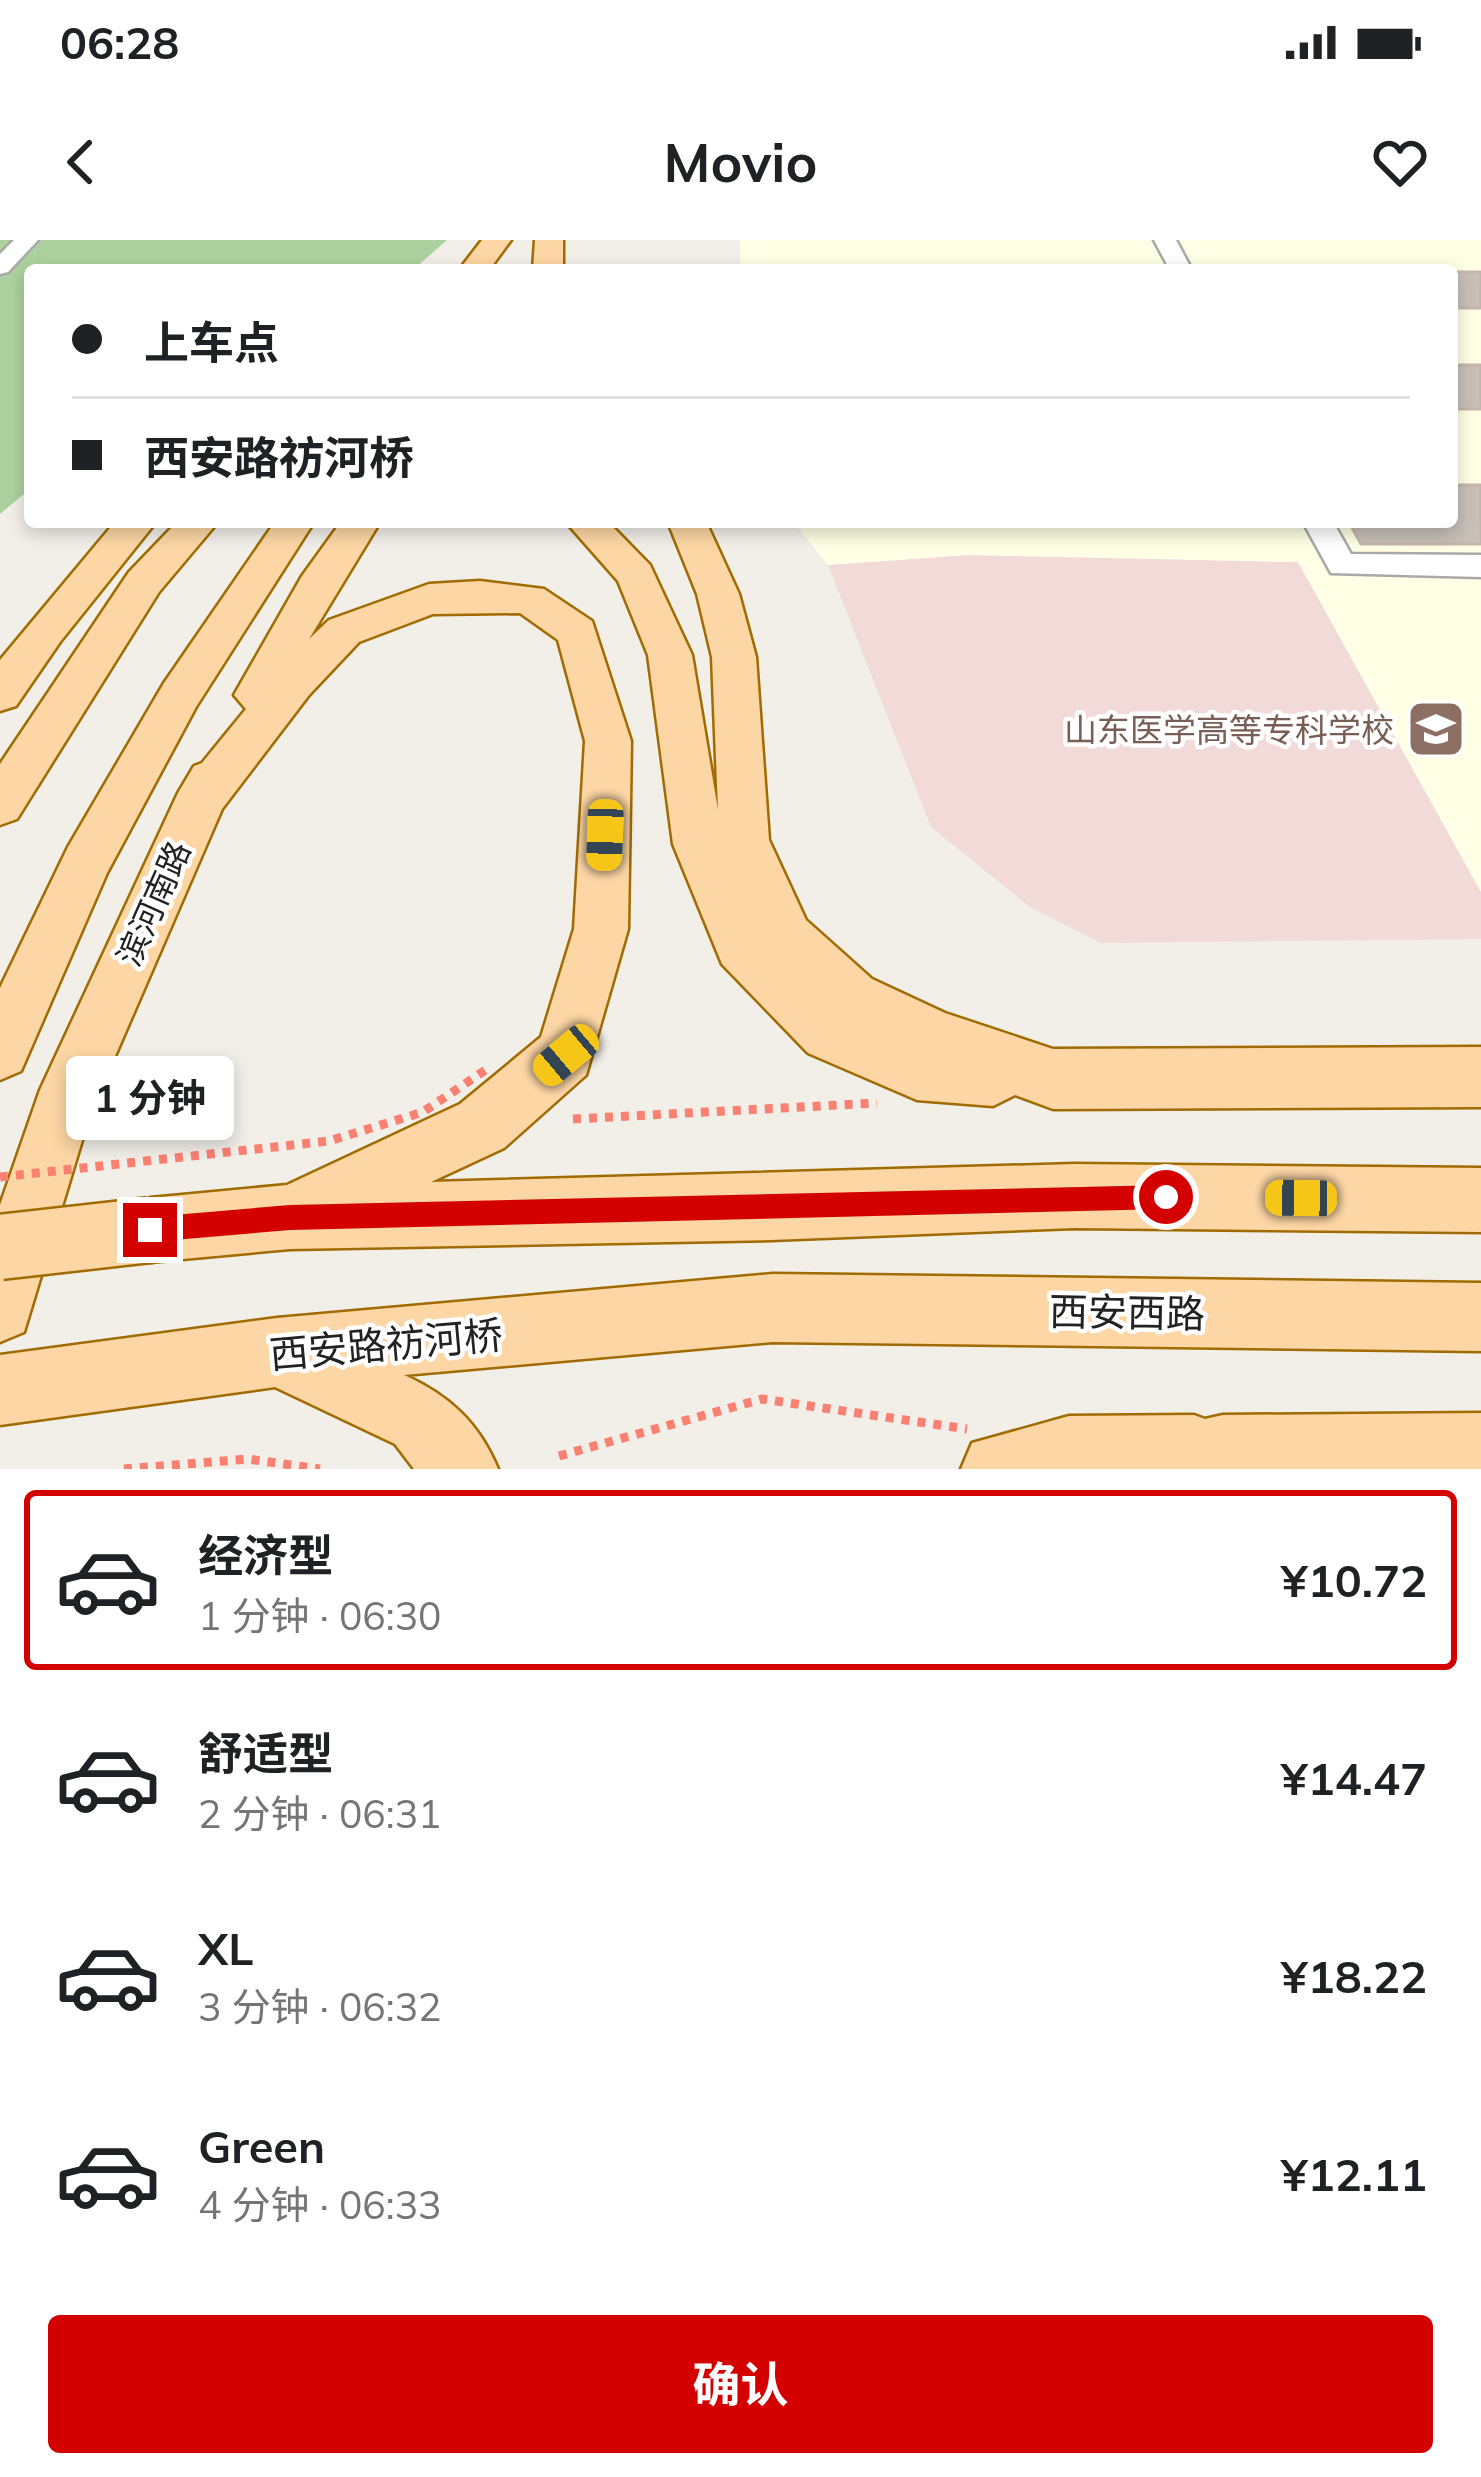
<!DOCTYPE html>
<html lang="zh">
<head>
<meta charset="utf-8">
<style>
	:root { --surface:#fff; --page:#f6f6f6; --text:#202124; --muted:#757577; --line:#e0e0e0; --accent:#d40000 }
	body { margin:0; font-family:Mulish,"Noto Sans SC",sans-serif; background:var(--page); color:var(--text); height:100vh; display:flex; flex-direction:column; font-size:45px; white-space:nowrap }
	* { box-sizing:border-box; margin:0 }
	p { font-size:39px; color:var(--muted) }
	.icon { flex:none; width:66px; height:66px; fill:none; stroke:currentColor; stroke-width:2; stroke-linecap:round; stroke-linejoin:round }
	.map { position:relative; height:1229px; overflow:hidden }
	.drawer { display:flex; flex-direction:column; background:var(--surface); flex:1 }
	.drawer>* { flex:none }
	.guide { position:absolute; left:24px; top:24px; width:1434px; height:264px; border-radius:12px; box-shadow:0 6px 18px #0003; display:grid; align-content:center; height:264px; padding:0 48px; background:var(--surface) }
	.end { position:absolute; width:54px; height:54px; margin:-27px; border:15px solid #d40000; background:#fff; box-shadow:0 0 0 6px #fff }
	.from { border-radius:50% }
	.bubble { position:absolute; height:84px; border-radius:12px; background:var(--surface); box-shadow:0 6px 18px #0003; font-size:39px; font-weight:700; line-height:84px; text-align:center }
	.car { position:absolute; width:36px; height:72px; margin:-36px -18px; border-radius:15px; box-shadow:0 0 9px 3px #0007; background:linear-gradient(#f5c518 24%,#345 0 40%,#f5c518 0 76%,#345 0 86%,#f5c518 0) }
	.guide b { display:flex; align-items:center; gap:42px; height:114px; font-size:45px }
	.guide b+b { border-top:3px solid var(--line) }
	.guide i { width:30px; height:30px; background:var(--text) }
	ul { padding:21px 0 0; list-style:none }
	li { display:flex; align-items:center; gap:36px; height:180px; margin:0 24px 18px; padding:0 24px; border:6px solid transparent; border-radius:12px }
	li div { flex:1 }
	li b { display:block; font-size:45px }
	li em { font-style:normal; font-weight:700 }
	li.on { border-color:var(--accent) }
	li>.icon { width:108px; height:108px; stroke-width:1.5 }
	.action { display:flex; gap:24px; margin-top:auto; padding:24px 48px }
	.action a { flex:1; height:138px; border-radius:12px; background:var(--accent); color:#fff; font-size:48px; font-weight:700; line-height:138px; text-align:center }
	.status { display:flex; justify-content:space-between; align-items:center; height:84px; padding:0 60px; background:var(--surface); direction:ltr }
	.status svg { height:33px; fill:currentColor }
	header { display:flex; justify-content:space-between; align-items:center; height:156px; padding:0 48px; background:var(--surface); font-size:54px; font-weight:700 }
	.map>svg:first-child { display:block }
	.commercial { fill:#f2dad9 }
	.education { fill:#ffffe5 }
	.forest { fill:#add19e }
	.building { fill:#c7bfb8; stroke:#c4b6ab; stroke-width:3 }
	.lines { fill:none; stroke-linecap:round; stroke-linejoin:round }
	.minor-casing { stroke:#a9a9a9; stroke-width:5 }
	.major-casing { stroke:#a06b00; stroke-width:5 }
	.path { stroke:#fa8072; stroke-width:9; stroke-dasharray:8 8; stroke-linecap:butt }
	.minor { fill:#fff; fill-rule:evenodd }
	.major { fill:#fcd6a4; fill-rule:evenodd }
	.major-bridge-casing { stroke:#a06b00; stroke-width:69; stroke-linecap:butt }
	.path-bridge { stroke:#fa8072; stroke-width:9; stroke-dasharray:8 8; stroke-linecap:butt }
	.major-bridge { stroke:#fcd6a4; stroke-width:64 }
	.route { fill:#d40000 }
	.labels { text-anchor:middle; dominant-baseline:central; stroke-width:9; stroke-linejoin:round; paint-order:stroke }
	.education-label { font-size:33px; fill:#785e54; stroke:#fff; text-anchor:end }
	.street-label { font-size:33px; fill:#222; stroke:#fff }
	.near-street-label { font-size:39px; fill:#222; stroke:#fff }
</style>
</head>
<body>
<div class="status"><b>06:28</b><svg viewBox="0 0 49 12"><path d="M0 12V9h3v3zM5 12V6h3v6zM10 12V3h3v9zM15 12V0h3v12zM26 1h20v11H26zM47 4h2v5h-2z"/></svg></div>
<header><svg class="icon" aria-label="back" viewBox="0 0 24 24"><path d="M15 5l-7 7 7 7"/></svg>Movio<svg class="icon" aria-label="heart" viewBox="0 0 24 24"><path d="M12 20l-8-8c-3-5 5-10 8-4 3-6 11-1 8 4z"/></svg></header>
<div class="map">
<svg width="1481" height="1229" viewBox="0 0 1481 1229">
	<rect width="100%" height="100%" fill="#f2efe9"/>
	<path class="commercial" d="M967,315L1298,322L1481,652V699L1101,703L1030,667L931,587L828,325Z"/>
	<path class="education" d="M740,0H1481V652L1298,322L967,315L828,325L793,282H1452V30H740Z"/>
	<path class="forest" d="M0,0H447L413,30H30V249L0,274Z"/>
	<path class="building" d="M1452,32H1481V68H1452Z
		M1452,125H1481V169H1452Z
		M1452,245H1481V304H1361L1349,282H1452Z"/>
	<g class="lines">
		<g class="minor-casing">
			<path id="minor" d="M14,0H38L8,32L0,34V14Z
				M1154,0H1176L1192,30H1170Z
				M1303,282H1333L1351,314L1481,315V337L1331,333Z"/>
		</g>
		<g class="major-casing">
			<path id="major" d="M482,0H511L489,30H459Z
				M535,0H563V30H533Z
				M115,282H156L60,402L16,466L0,471V420Z
				M177,282H218L159,352L17,579L0,585V524L129,332Z
				M275,282H314L196,467L107,633L21,831L0,840V748L68,607L164,443Z
				M341,282H380L309,399L329,380L429,344L480,341L544,349L592,381L631,501L628,689L586,835L504,908L431,942L1075,924L1481,928V992L1075,988L771,1000L290,1009L150,1022L127,1013L118,990L127,967L150,958L287,945L460,864L541,797L574,689L585,501L558,400L520,373L433,374L359,402L309,455L222,569L90,874L24,1092L0,1102V965L40,850L178,553L194,526L202,523L246,469L234,455L302,336Z
				M566,282H608L650,325L692,415L718,570L712,417L697,354L668,282H706L739,354L756,417L769,600L806,680L872,739L945,773L1053,809L1481,807V867L1053,869L1015,855L993,866L917,860L808,813L722,724L673,604L648,415L618,341Z
				M773,1034L1481,1043V1111L773,1102L404,1135C449,1155 479,1183 498,1229H414L395,1204L275,1147L0,1185V1115L277,1078Z
				M1481,1173V1229H961L972,1203L1069,1176L1194,1175L1205,1179L1223,1175Z"/>
		</g>
		<path class="path" d="M573,879L877,863
			M559,1216L762,1159L967,1189
			M124,1229L248,1219L320,1229"/>
		<use href="#minor" class="minor"/>
		<use href="#major" class="major"/>
		<g class="major-bridge-casing">
			<path id="major-bridge" d="M0,1007L150,990"/>
		</g>
		<path class="path-bridge" d="M0,937L329,901L423,872L490,827"/>
		<use href="#major-bridge" class="major-bridge"/>
	</g>
	<path class="route" d="M1166,945L1178,957L1166,969L290,990L150,1002L141,998L138,990L141,981L150,977L290,965Z"/>
	<defs>
		<g id="university-square" transform="scale(3)"><rect x="-9" y="-9" width="18" height="18" rx="4" fill="#8d6e63" stroke="#fff"/><path d="M0-5L7-2L0 1L-7-2ZM-4 1L0 2.5L4 1V4Q0 6-4 4Z" fill="#fff"/></g>
	</defs>
	<g fill-rule="evenodd">
		<use href="#university-square" x="1436" y="489"/>
	</g>
	<g class="labels">
		<g class="education-label">
			<text x="1394" y="489">山东医学高等专科学校</text>
		</g>
		<g class="street-label">
			<text transform="translate(153 663) rotate(-66)">滨河南路</text>
		</g>
		<g class="near-street-label">
			<text transform="translate(1127 1072) rotate(1)">西安西路</text>
			<text transform="translate(386 1104) rotate(-5)">西安路祊河桥</text>
		</g>
	</g>
</svg>
<i class="end from" style="left:1166px;top:957px"></i>
<i class="end" style="left:150px;top:990px"></i>
<div class="bubble" style="left:66px;top:816px;width:168px">1 分钟</div>
<i class="car" style="left:605px;top:595px;rotate:182deg"></i>
<i class="car" style="left:566px;top:815px;rotate:230deg"></i>
<i class="car" style="left:1301px;top:958px;rotate:271deg"></i>
<div class="guide">
<b><i class="from"></i>上车点</b>
<b><i></i>西安路祊河桥</b>
</div>
</div>
<section class="drawer">
<ul>
<li class="on"><svg class="icon" aria-label="car" viewBox="0 0 24 24"><path d="M5 17H2v-5l4-1 3-4h7l3 4 3 1v5h-3M9 17h6M6 11h13"/><circle cx="7" cy="17" r="2"/><circle cx="17" cy="17" r="2"/></svg><div><b>经济型</b><p>1 分钟 · 06:30</p></div><em>¥10.72</em></li>
<li><svg class="icon" aria-label="car" viewBox="0 0 24 24"><path d="M5 17H2v-5l4-1 3-4h7l3 4 3 1v5h-3M9 17h6M6 11h13"/><circle cx="7" cy="17" r="2"/><circle cx="17" cy="17" r="2"/></svg><div><b>舒适型</b><p>2 分钟 · 06:31</p></div><em>¥14.47</em></li>
<li><svg class="icon" aria-label="car" viewBox="0 0 24 24"><path d="M5 17H2v-5l4-1 3-4h7l3 4 3 1v5h-3M9 17h6M6 11h13"/><circle cx="7" cy="17" r="2"/><circle cx="17" cy="17" r="2"/></svg><div><b>XL</b><p>3 分钟 · 06:32</p></div><em>¥18.22</em></li>
<li><svg class="icon" aria-label="car" viewBox="0 0 24 24"><path d="M5 17H2v-5l4-1 3-4h7l3 4 3 1v5h-3M9 17h6M6 11h13"/><circle cx="7" cy="17" r="2"/><circle cx="17" cy="17" r="2"/></svg><div><b>Green</b><p>4 分钟 · 06:33</p></div><em>¥12.11</em></li>
</ul>
<div class="action"><a>确认</a></div>
</section>
</body>
</html>
